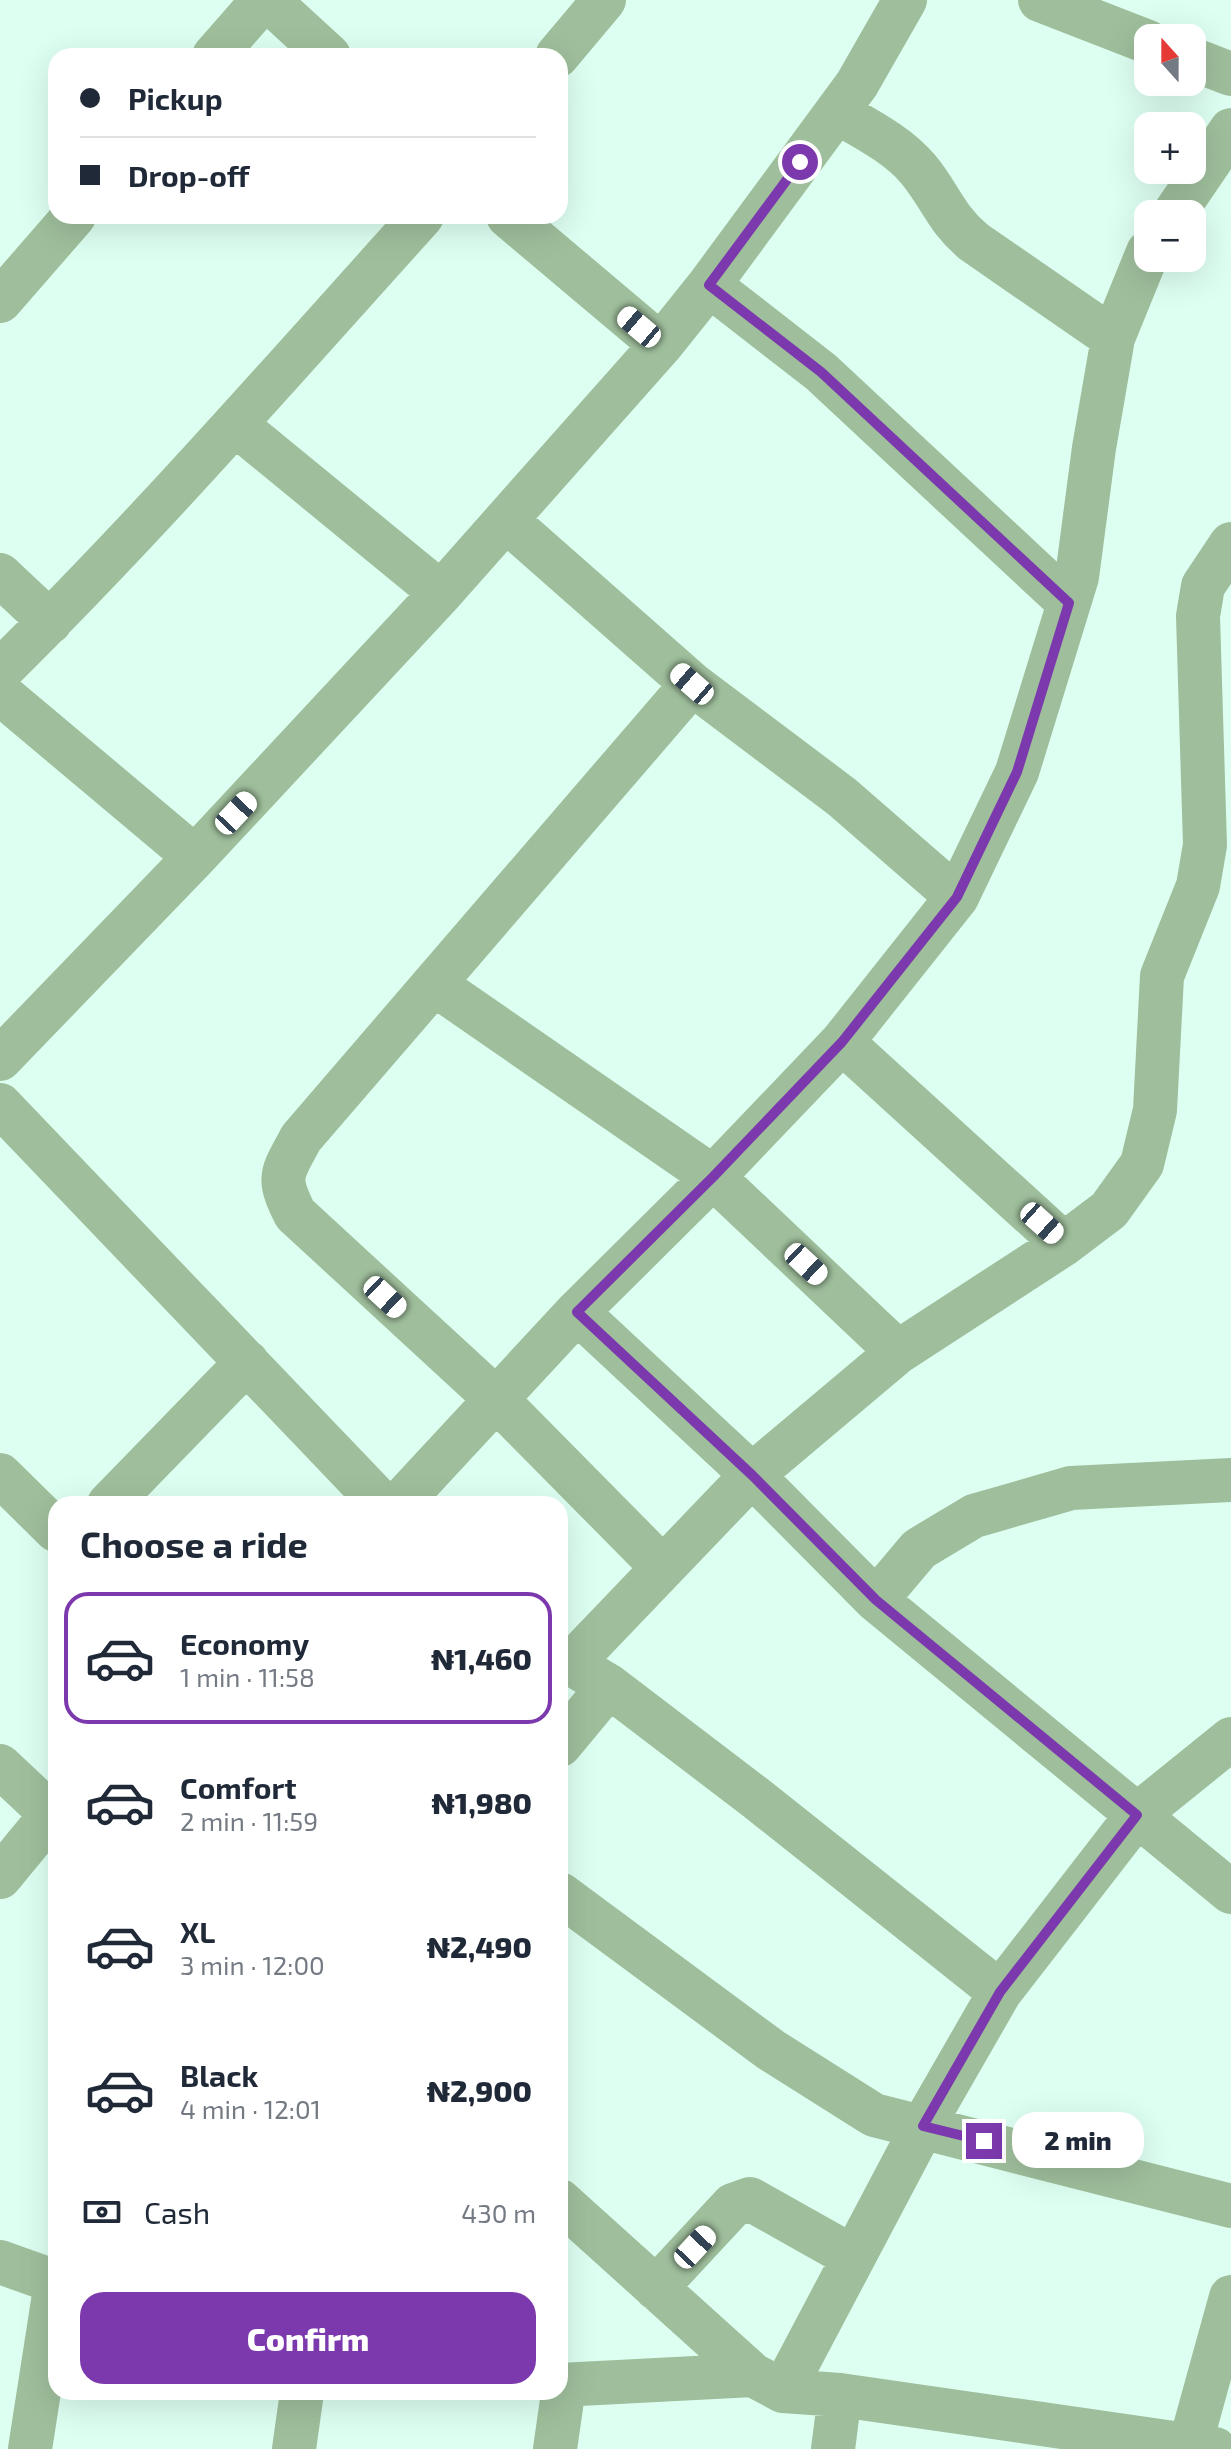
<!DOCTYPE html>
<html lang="en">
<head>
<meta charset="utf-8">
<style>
	:root { --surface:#fff; --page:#f2f2f3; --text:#1f2937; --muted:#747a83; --line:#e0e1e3; --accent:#7b39ad }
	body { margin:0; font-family:"Exo 2",sans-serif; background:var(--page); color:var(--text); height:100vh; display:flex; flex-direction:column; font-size:30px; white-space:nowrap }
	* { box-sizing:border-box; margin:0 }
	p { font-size:26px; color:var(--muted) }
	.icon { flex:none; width:44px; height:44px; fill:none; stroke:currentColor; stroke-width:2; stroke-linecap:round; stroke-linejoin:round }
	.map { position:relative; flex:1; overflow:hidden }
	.panel { position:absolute; left:48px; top:1496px; width:520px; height:904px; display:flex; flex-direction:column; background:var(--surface); border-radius:24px; box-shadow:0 8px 32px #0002 }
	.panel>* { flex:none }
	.guide { position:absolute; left:48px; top:48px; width:520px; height:176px; border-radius:24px; box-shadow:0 8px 32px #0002; display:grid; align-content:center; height:176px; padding:0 32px; background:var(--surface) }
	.needle { width:52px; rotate:339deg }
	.buttons { position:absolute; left:1134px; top:24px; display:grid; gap:16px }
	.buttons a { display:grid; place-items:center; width:72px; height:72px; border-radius:16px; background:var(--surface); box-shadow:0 8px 32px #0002; font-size:40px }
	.end { position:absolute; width:36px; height:36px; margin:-18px; border:10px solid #7b39ad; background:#fff; box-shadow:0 0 0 4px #fff }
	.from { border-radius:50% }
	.bubble { position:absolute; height:56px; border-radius:24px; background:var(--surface); box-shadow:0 8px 32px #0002; font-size:26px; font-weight:800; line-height:56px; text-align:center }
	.car { position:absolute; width:24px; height:48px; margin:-24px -12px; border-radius:10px; box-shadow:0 0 6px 2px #0007; background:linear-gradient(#fff 24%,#345 0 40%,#fff 0 76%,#345 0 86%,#fff 0) }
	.guide b { display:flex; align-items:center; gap:28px; height:76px; font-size:30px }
	.guide b+b { border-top:2px solid var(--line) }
	.guide i { width:20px; height:20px; background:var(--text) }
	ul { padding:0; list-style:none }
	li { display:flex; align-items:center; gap:24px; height:132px; margin:0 16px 12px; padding:0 16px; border:4px solid transparent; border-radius:24px }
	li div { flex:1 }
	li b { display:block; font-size:30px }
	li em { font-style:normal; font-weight:800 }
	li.current { border-color:var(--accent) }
	li>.icon { width:72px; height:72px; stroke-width:1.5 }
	h2 { padding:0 32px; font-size:36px; line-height:96px }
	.pay { display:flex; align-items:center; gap:20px; height:88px; padding:0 32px; font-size:30px }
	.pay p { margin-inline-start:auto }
	.primary-button { display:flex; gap:16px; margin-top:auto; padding:16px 32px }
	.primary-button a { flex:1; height:92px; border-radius:24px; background:var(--accent); color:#fff; font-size:32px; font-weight:800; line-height:92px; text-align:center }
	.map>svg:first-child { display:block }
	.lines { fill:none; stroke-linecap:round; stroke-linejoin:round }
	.minor { stroke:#9fbf9c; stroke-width:44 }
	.route { stroke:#7b39ad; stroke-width:10 }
</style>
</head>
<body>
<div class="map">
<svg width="1231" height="2449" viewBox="0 0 1231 2449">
	<rect width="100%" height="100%" fill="#ddfff2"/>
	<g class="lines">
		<path class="minor" d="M268,0L329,56
			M1040,0L1148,42
			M214,56L263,0
			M557,56L604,0
			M1192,59L1231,74
			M837,112C864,128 897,144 918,169C940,195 945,218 974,242L1113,338
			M1174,214L1231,130
			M508,216L661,345
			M709,285L821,372L1069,603
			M0,301L74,216
			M235,424L441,593
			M507,521L692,684L842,797L957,897
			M0,575L50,622
			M0,671C147,526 284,369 422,216
			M0,693L195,857
			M434,984L713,1177L898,1352
			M842,1042L1064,1244
			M0,1059L195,857L441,593L661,345L709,285L857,84L905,0
			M0,1105L382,1504
			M577,1312L752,1475L876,1600L1231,1892
			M0,1475L56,1530
			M109,1504L247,1362
			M399,1504L577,1312L713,1177L842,1042L957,897L1017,772L1077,577L1094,448L1113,338L1148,252
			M663,1568L497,1400L295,1214C276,1176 282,1174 301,1138L692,684
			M876,1600L919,1549L974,1516L1071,1488L1231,1480
			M560,1657L609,1686L756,1798L1000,1992
			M570,1665L752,1475L898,1352L1064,1244L1109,1210L1142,1164L1155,1110L1162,976L1198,886L1205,845L1198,616L1203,586L1231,544
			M560,1745L609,1686
			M0,1766L51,1814
			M0,1877L56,1809
			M560,1894L771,2050L874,2115L1231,2206
			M560,2201L753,2375
			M0,2262L56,2282
			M656,2288L733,2205L750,2199L853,2257
			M560,2385L753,2375L783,2391L840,2395L1215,2449
			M783,2391L923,2126L1000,1992L1137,1815L1231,1739
			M30,2449L56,2282
			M294,2449L302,2392
			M555,2449L564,2386
			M833,2449L840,2395
			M1189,2449L1231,2297"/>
	</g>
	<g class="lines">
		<path class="route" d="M800,162L709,285L821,372L1069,603L1017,772L957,897L842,1042L713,1177L577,1312L752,1475L876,1600L1137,1815L1000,1992L923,2126L984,2141"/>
	</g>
</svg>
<div class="buttons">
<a><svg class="needle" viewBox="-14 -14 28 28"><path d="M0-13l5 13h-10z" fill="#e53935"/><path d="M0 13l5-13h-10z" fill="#747a83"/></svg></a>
<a>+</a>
<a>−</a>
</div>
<i class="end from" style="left:800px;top:162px"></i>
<i class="end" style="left:984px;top:2141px"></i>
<div class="bubble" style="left:1012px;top:2112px;width:132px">2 min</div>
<i class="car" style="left:639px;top:327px;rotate:310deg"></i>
<i class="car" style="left:692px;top:684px;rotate:311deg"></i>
<i class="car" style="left:236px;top:813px;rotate:43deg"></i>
<i class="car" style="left:1042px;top:1223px;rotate:132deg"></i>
<i class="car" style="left:806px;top:1264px;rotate:133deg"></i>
<i class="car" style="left:385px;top:1297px;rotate:133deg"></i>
<i class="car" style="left:695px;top:2247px;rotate:43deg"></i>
<div class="guide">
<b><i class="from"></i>Pickup</b>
<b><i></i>Drop-off</b>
</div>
<section class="panel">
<h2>Choose a ride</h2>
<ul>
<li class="current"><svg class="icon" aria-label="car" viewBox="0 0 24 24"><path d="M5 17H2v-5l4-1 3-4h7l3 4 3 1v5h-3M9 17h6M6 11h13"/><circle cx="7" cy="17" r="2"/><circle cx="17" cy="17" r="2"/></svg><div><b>Economy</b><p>1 min · 11:58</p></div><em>₦1,460</em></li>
<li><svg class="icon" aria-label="car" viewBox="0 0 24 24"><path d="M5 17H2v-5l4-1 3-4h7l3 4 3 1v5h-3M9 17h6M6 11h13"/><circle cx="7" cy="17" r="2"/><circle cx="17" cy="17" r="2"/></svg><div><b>Comfort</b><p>2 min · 11:59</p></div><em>₦1,980</em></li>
<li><svg class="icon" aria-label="car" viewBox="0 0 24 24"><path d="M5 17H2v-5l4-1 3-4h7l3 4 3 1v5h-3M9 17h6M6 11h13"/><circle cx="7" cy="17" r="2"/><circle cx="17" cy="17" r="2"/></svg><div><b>XL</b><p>3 min · 12:00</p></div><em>₦2,490</em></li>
<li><svg class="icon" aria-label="car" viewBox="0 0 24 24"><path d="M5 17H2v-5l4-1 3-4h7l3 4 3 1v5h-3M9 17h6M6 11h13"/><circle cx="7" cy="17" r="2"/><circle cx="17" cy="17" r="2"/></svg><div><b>Black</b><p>4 min · 12:01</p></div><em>₦2,900</em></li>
</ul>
<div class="pay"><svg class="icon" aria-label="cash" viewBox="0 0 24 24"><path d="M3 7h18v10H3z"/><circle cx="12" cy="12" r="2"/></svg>Cash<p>430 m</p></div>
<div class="primary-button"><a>Confirm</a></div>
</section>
</div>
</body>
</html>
